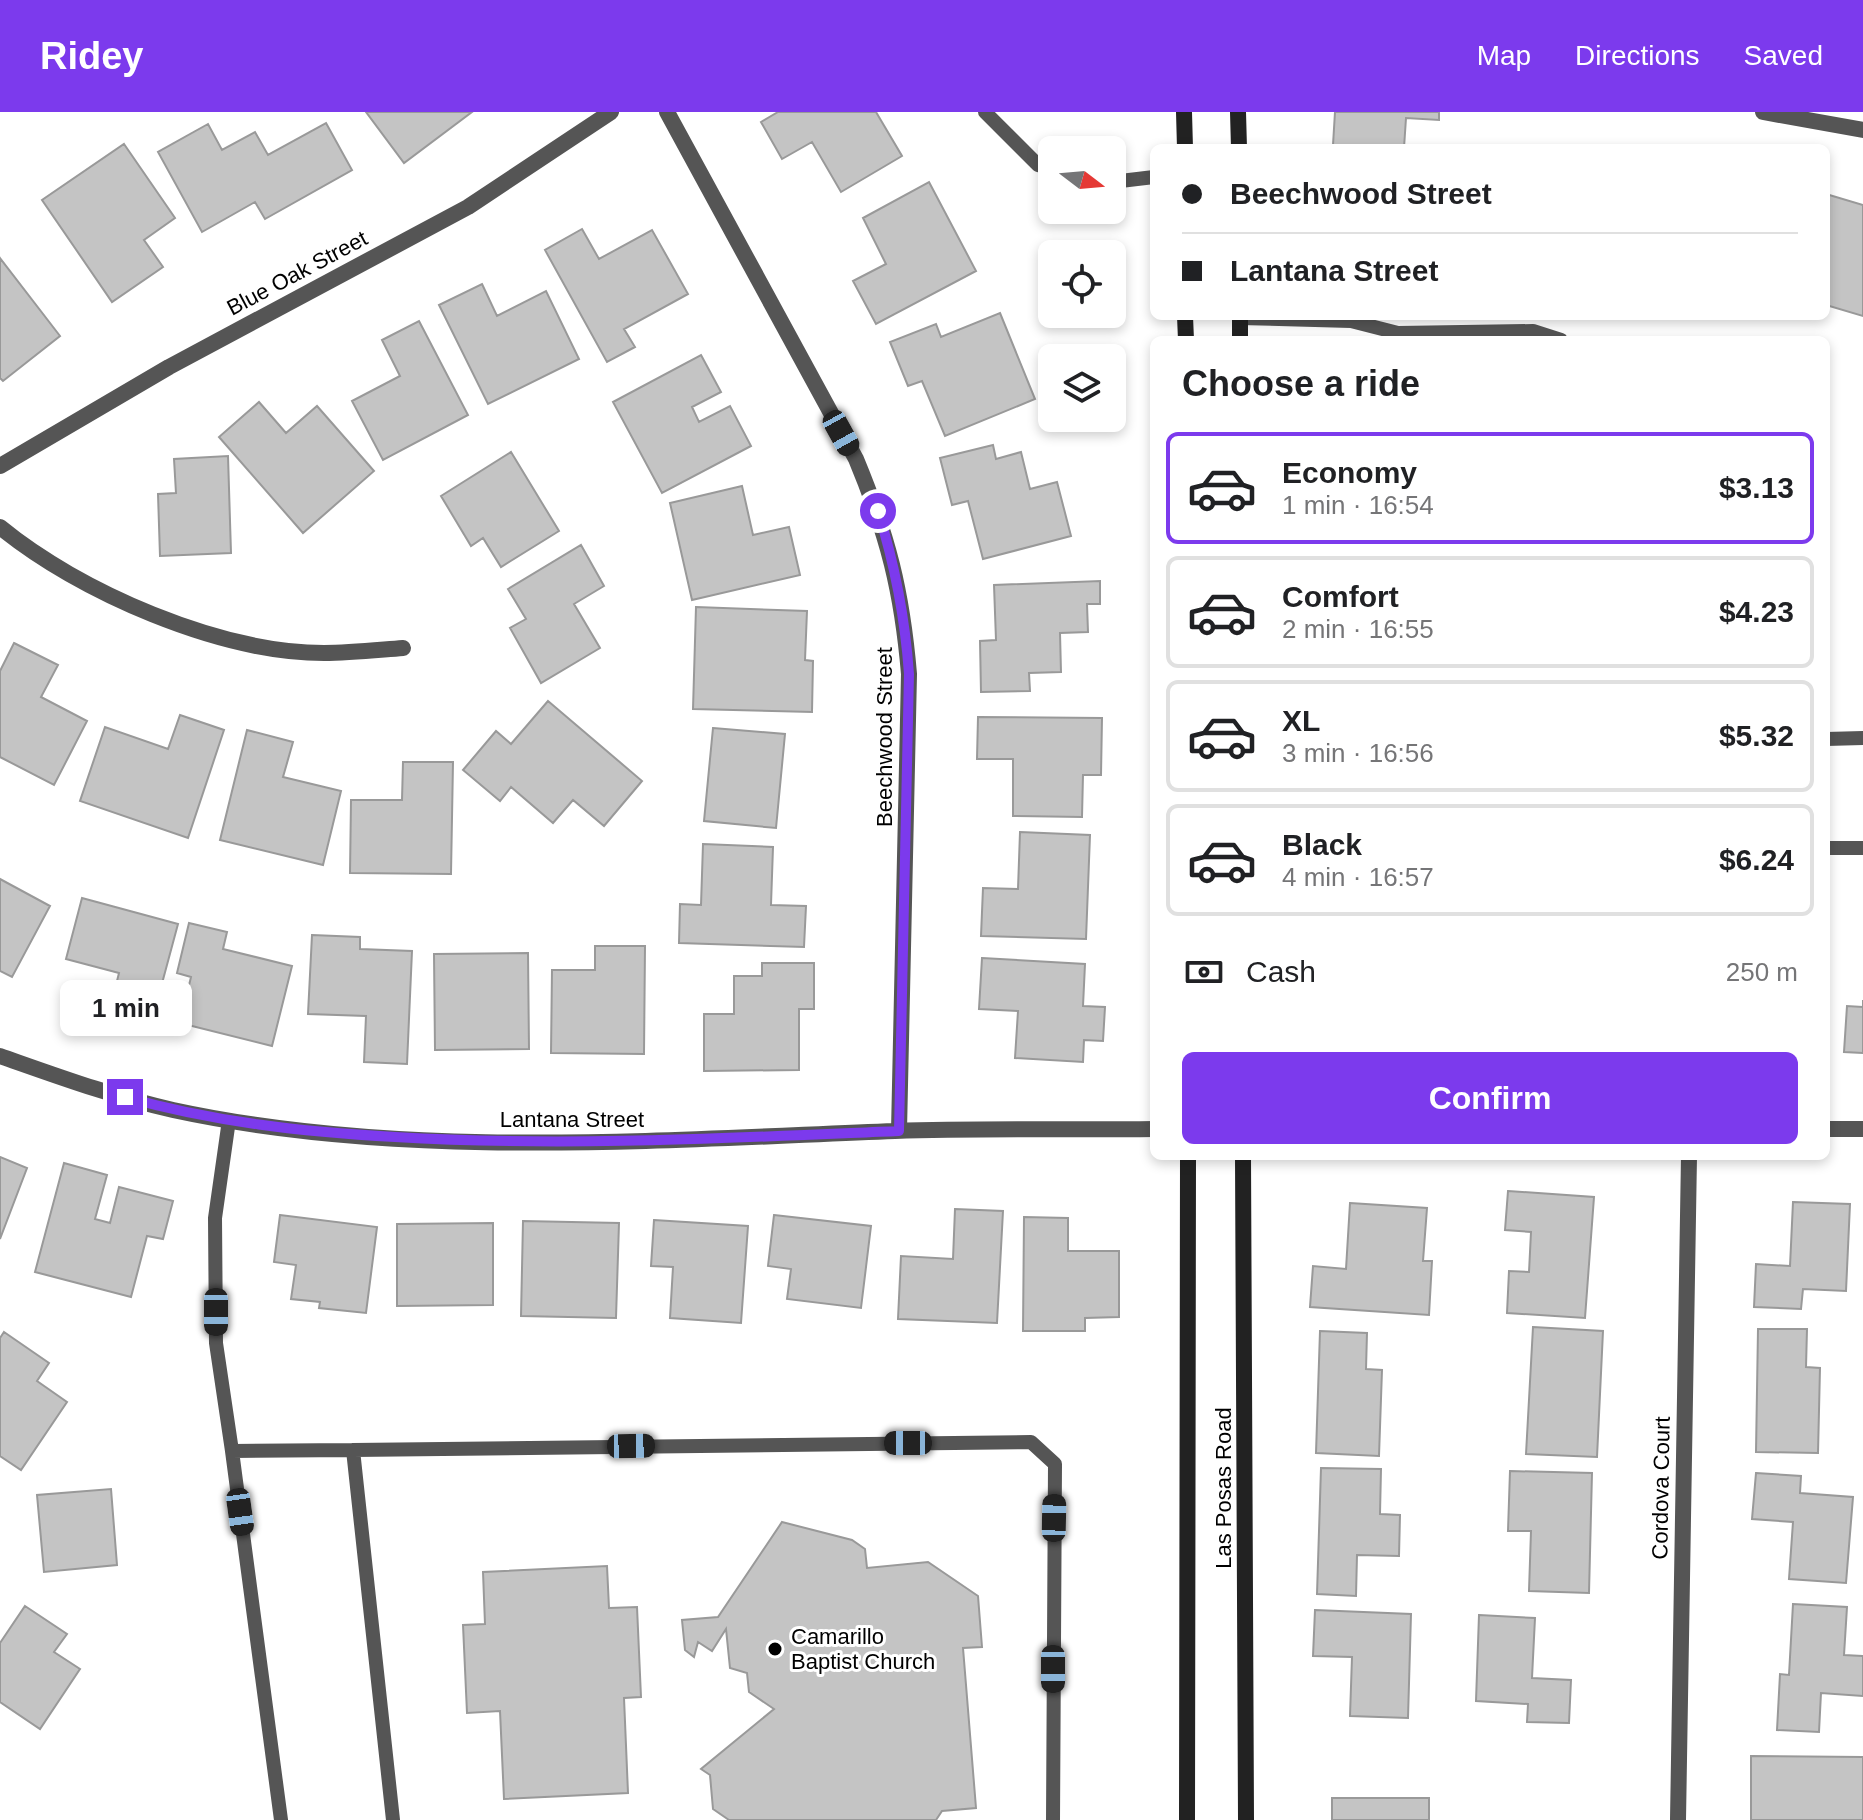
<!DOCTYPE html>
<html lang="en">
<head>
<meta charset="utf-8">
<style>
	:root { --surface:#fff; --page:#f2f2f2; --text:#202124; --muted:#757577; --line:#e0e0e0; --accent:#7c3aed }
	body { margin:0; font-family:Helvetica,sans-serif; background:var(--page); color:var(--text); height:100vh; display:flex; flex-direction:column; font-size:30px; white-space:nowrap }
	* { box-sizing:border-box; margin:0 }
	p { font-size:26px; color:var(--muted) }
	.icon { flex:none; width:44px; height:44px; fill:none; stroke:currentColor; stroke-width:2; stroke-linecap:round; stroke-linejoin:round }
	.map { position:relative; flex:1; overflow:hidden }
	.details { position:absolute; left:1150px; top:224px; width:680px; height:824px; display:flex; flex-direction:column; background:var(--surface); border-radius:12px; box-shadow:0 4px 12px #0003 }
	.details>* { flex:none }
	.guide { position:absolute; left:1150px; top:32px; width:680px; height:176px; border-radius:12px; box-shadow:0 4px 12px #0003; display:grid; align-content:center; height:176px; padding:0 32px; background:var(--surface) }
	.needle { width:52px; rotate:106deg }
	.buttons { position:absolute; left:1038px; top:24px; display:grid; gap:16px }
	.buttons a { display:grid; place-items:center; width:88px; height:88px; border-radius:12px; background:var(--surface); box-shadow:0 4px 12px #0003; font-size:40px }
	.end { position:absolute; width:36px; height:36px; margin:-18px; border:10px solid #7c3aed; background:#fff; box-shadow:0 0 0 4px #fff }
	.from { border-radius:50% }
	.bubble { position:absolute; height:56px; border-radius:12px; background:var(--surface); box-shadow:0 4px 12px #0003; font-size:26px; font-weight:800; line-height:56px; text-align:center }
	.car { position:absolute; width:24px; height:48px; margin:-24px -12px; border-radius:10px; box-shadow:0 0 6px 2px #0007; background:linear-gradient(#222 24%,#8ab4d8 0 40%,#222 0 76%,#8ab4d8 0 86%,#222 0) }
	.guide b { display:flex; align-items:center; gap:28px; height:76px; font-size:30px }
	.guide b+b { border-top:2px solid var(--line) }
	.guide i { width:20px; height:20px; background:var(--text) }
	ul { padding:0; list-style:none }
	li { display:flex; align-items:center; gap:24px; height:112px; margin:0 16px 12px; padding:0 16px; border:4px solid var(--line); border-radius:12px }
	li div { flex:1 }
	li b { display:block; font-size:30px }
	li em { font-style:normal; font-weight:800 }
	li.on { border-color:var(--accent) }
	li>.icon { width:72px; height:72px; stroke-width:1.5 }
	h2 { padding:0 32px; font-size:36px; line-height:96px }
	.pay { display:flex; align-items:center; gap:20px; height:88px; padding:0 32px; font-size:30px }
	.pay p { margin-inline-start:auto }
	.primary-button { display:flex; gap:16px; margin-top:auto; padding:16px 32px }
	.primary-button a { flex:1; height:92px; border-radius:12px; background:var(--accent); color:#fff; font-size:32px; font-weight:800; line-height:92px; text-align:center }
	header { display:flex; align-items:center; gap:48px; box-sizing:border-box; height:112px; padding:0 40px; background:var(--accent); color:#fff }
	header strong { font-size:38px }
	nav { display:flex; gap:44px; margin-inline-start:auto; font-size:28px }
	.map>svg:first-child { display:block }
	.building { fill:#c4c4c4; stroke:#999; stroke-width:2 }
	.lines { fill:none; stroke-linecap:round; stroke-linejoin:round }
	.service { stroke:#555; stroke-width:14 }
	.minor { stroke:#555; stroke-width:16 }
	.secondary { stroke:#222; stroke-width:16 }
	.route { stroke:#7c3aed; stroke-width:10 }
	.poi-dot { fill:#000; stroke:#fff; stroke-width:3 }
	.labels { text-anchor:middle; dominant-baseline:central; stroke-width:6; stroke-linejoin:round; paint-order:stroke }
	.street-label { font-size:22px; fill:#000; stroke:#fff }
	.poi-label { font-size:22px; fill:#000; stroke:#fff; text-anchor:start }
</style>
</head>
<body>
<header>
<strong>Ridey</strong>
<nav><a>Map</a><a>Directions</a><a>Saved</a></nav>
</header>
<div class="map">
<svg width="1863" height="1708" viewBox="0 0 1863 1708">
	<rect width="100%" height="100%" fill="#fff"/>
	<path class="building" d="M366,0H472L404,51Z
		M778,0H876L902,44L841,80L812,30L782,47L761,10Z
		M1335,0H1439V8L1406,6L1404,36L1333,33Z
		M326,11L352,58L265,107L255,90L202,120L158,40L208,12L222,38L255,20L268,43Z
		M124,32L175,106L144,128L163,155L112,190L42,88Z
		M929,70L976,159L876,212L853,169L886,152L863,106Z
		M1826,82L1863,93V204L1826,193Z
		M582,117L599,147L652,118L688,182L624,217L635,235L607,250L545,138Z
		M0,146L60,224L3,269L0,266Z
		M482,172L497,204L546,179L579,247L488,292L439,193Z
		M1000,201L1035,287L945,324L922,269L908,274L890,230L936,212L941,225Z
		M419,209L468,303L383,348L352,289L400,264L382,228Z
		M701,243L721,280L692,295L699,310L730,294L751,334L662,381L613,290Z
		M259,290L286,321L317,294L374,359L303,421L219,325Z
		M993,333L996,347L1021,340L1030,377L1057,370L1071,424L983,447L968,389L952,393L940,346Z
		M511,340L559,419L501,455L483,426L471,434L441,384Z
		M228,344L231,441L160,444L158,382L176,381L174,347Z
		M742,374L753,423L789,415L800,463L692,488L670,391Z
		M581,433L604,474L574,492L600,536L541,571L510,516L526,507L508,477Z
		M1100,469V492H1087L1088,520L1060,521L1061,560L1029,561L1030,579L981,580L980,529L996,528L994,473Z
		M696,495L807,499L805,548L813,549L812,600L693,597Z
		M14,531L58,553L41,585L87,609L54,673L0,645V559Z
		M548,589L642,669L604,714L573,688L553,711L511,675L500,689L463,658L496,619L511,632Z
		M180,603L224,618L188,726L80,689L105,615L168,637Z
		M978,605L1102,606L1101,663H1083L1082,705L1013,704V647H977Z
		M713,616L785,622L776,716L704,709Z
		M247,618L293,630L283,665L341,679L323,753L220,728Z
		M403,650H453L451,762L350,761L351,688H402Z
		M1020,720L1090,723L1086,827L981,824L983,776L1018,777Z
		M703,732L773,735L771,793L806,794L804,835L679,831L680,792L701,793Z
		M0,767L50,794L12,865L0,859Z
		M82,786L178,812L150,916L108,905L119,861L66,847Z
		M189,811L227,820L223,837L292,854L272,934L180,911L191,865L177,861Z
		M312,823L360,825V837L412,839L407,952L364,950L366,904L308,902Z
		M595,834H645L644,942L551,941L552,858H595Z
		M528,841L529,937L435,938L434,842Z
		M982,846L1085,852L1083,894L1105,895L1103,929L1084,928L1083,950L1015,946L1018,899L979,897Z
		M762,851H814V897H799V958L704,959V902H734V864H762Z
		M1863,888V941L1844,940L1847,894L1863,895Z
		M0,1045L27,1056L0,1127Z
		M64,1051L107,1063L95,1107L110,1111L119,1075L173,1089L163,1127L147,1124L131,1185L35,1160Z
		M1508,1079L1594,1085L1585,1206L1507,1201L1509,1159L1529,1160L1531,1120L1505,1118Z
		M1793,1090L1850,1092L1846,1179L1803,1177L1801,1197L1754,1195L1756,1152L1790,1154Z
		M1350,1091L1427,1096L1423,1149H1432L1429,1203L1310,1195L1313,1154L1346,1157Z
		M955,1097L1003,1099L997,1211L898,1207L901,1144L953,1147Z
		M280,1103L377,1115L366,1201L319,1196L320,1190L291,1187L296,1153L274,1150Z
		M774,1103L871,1114L861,1196L787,1187L791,1157L768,1154Z
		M1024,1105L1068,1106V1139H1119V1205L1085,1206V1219H1023Z
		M654,1108L748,1114L741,1211L670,1206L673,1155L651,1154Z
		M523,1109L619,1111L616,1206L521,1204Z
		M493,1111V1193L397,1194V1112Z
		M1533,1215L1603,1219L1597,1345L1526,1342Z
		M1758,1217H1807L1806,1255L1820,1256L1818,1341L1756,1340Z
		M1320,1219L1367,1221L1366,1257L1382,1258L1379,1344L1316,1341Z
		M4,1220L49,1251L37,1269L67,1290L21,1358L0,1344V1226Z
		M1321,1356L1381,1357L1380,1402L1400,1403L1399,1444L1357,1443L1356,1484L1317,1482Z
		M1510,1359L1592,1361L1589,1481L1529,1479L1531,1419H1508Z
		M1756,1361L1801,1364L1800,1381L1853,1385L1846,1471L1789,1467L1793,1410L1752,1407Z
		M111,1377L117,1453L44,1460L37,1383Z
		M782,1410L852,1428L865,1437L867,1456L928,1450L978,1484L982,1535L963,1536L976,1696L942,1699L936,1708H729L713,1697L710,1663L701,1657L774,1597L749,1580L747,1561L730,1556L726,1517L712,1539L698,1530L694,1545L685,1538L682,1508L718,1505Z
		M607,1454L609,1496L637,1495L641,1585L624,1586L628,1681L504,1687L500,1599L467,1601L463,1513L485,1512L483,1460Z
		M1793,1492L1847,1495L1844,1543L1863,1544V1584L1821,1581L1819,1620L1777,1618L1780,1562L1789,1563Z
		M25,1494L67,1522L54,1540L80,1557L40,1617L0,1590V1531Z
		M1315,1498L1411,1502L1408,1606L1350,1604L1352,1545L1313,1544Z
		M1479,1503L1535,1506L1532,1566L1571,1568L1569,1611L1527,1610L1528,1592L1476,1589Z
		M1751,1644L1863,1645V1708H1751Z
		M1332,1686H1429V1708H1332Z"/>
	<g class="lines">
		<path class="service" d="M985,0L1038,53L1052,57
			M1112,70L1154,65
			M1240,206L1351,209L1398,221L1533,219L1561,228
			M1826,627L1863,626
			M1826,736H1863
			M229,1008L215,1106L216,1231L232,1339
			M281,1708L232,1339L353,1338
			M393,1708L353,1338L1031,1330L1055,1352L1053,1708"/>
		<path class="minor" d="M667,0L856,347C888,424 902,479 909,562L899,1019
			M1763,0L1863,18
			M0,354L169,255L468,95L611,0
			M0,415C79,480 220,541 324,541C350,541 377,538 403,536
			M0,944C57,964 114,985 173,998C404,1048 660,1028 895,1019C981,1016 1068,1018 1154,1017
			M1826,1017H1863
			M1678,1708L1689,1044"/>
		<path class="secondary" d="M1184,0L1185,36
			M1238,0L1239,36
			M1185,204L1186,228
			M1240,204V228
			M1243,1044L1246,1708
			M1187,1708L1188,1044"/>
	</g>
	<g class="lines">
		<path class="route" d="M125,985C213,1010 304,1020 395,1025C563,1035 731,1026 899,1019L909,562C905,505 895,453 878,399"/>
	</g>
	<circle class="poi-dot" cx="775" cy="1537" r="8"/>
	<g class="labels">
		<g class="street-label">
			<text transform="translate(297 161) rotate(-28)">Blue Oak Street</text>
			<text transform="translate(884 625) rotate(-90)">Beechwood Street</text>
			<text x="572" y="1007">Lantana Street</text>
			<text transform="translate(1223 1376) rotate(-90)">Las Posas Road</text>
			<text transform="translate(1661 1376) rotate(-89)">Cordova Court</text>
		</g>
		<g class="poi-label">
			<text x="791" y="1524">Camarillo<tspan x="791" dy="25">Baptist Church</tspan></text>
		</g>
	</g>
</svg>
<div class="buttons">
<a><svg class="needle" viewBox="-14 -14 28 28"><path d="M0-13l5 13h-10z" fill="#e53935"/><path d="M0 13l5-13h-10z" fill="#757577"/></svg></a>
<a><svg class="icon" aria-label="locate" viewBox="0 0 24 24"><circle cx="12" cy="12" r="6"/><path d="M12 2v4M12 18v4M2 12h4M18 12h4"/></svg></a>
<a><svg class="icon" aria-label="layers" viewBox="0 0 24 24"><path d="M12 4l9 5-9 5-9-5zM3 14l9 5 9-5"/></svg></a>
</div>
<i class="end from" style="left:878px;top:399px"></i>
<i class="end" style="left:125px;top:985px"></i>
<div class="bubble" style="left:60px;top:868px;width:132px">1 min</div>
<i class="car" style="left:841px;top:321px;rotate:151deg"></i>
<i class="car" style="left:216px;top:1200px;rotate:180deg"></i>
<i class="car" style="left:908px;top:1331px;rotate:270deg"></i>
<i class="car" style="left:631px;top:1334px;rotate:89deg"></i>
<i class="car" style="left:240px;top:1400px;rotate:172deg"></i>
<i class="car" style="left:1054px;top:1406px;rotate:1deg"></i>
<i class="car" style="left:1053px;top:1557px;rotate:180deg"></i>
<div class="guide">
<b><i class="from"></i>Beechwood Street</b>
<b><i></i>Lantana Street</b>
</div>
<section class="details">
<h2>Choose a ride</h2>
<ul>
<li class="on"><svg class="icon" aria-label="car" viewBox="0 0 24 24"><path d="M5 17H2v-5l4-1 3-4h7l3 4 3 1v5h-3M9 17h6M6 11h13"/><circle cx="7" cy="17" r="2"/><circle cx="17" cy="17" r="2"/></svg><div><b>Economy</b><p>1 min · 16:54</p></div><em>$3.13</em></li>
<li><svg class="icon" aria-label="car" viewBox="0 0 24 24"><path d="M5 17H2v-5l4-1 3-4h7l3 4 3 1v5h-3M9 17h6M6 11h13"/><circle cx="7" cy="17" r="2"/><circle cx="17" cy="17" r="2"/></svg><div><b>Comfort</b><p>2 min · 16:55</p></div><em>$4.23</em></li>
<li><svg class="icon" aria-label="car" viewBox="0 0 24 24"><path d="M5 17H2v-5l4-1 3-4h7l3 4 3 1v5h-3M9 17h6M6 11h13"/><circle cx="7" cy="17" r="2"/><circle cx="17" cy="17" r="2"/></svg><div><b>XL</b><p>3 min · 16:56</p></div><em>$5.32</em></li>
<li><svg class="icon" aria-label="car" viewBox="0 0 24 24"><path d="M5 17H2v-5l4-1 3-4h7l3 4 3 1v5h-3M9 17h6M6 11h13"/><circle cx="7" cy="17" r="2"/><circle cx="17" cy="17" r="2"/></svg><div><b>Black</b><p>4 min · 16:57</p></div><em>$6.24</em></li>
</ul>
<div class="pay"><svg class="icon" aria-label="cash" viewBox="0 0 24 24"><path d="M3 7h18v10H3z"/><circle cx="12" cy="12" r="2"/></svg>Cash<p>250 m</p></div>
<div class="primary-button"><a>Confirm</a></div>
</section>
</div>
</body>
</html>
